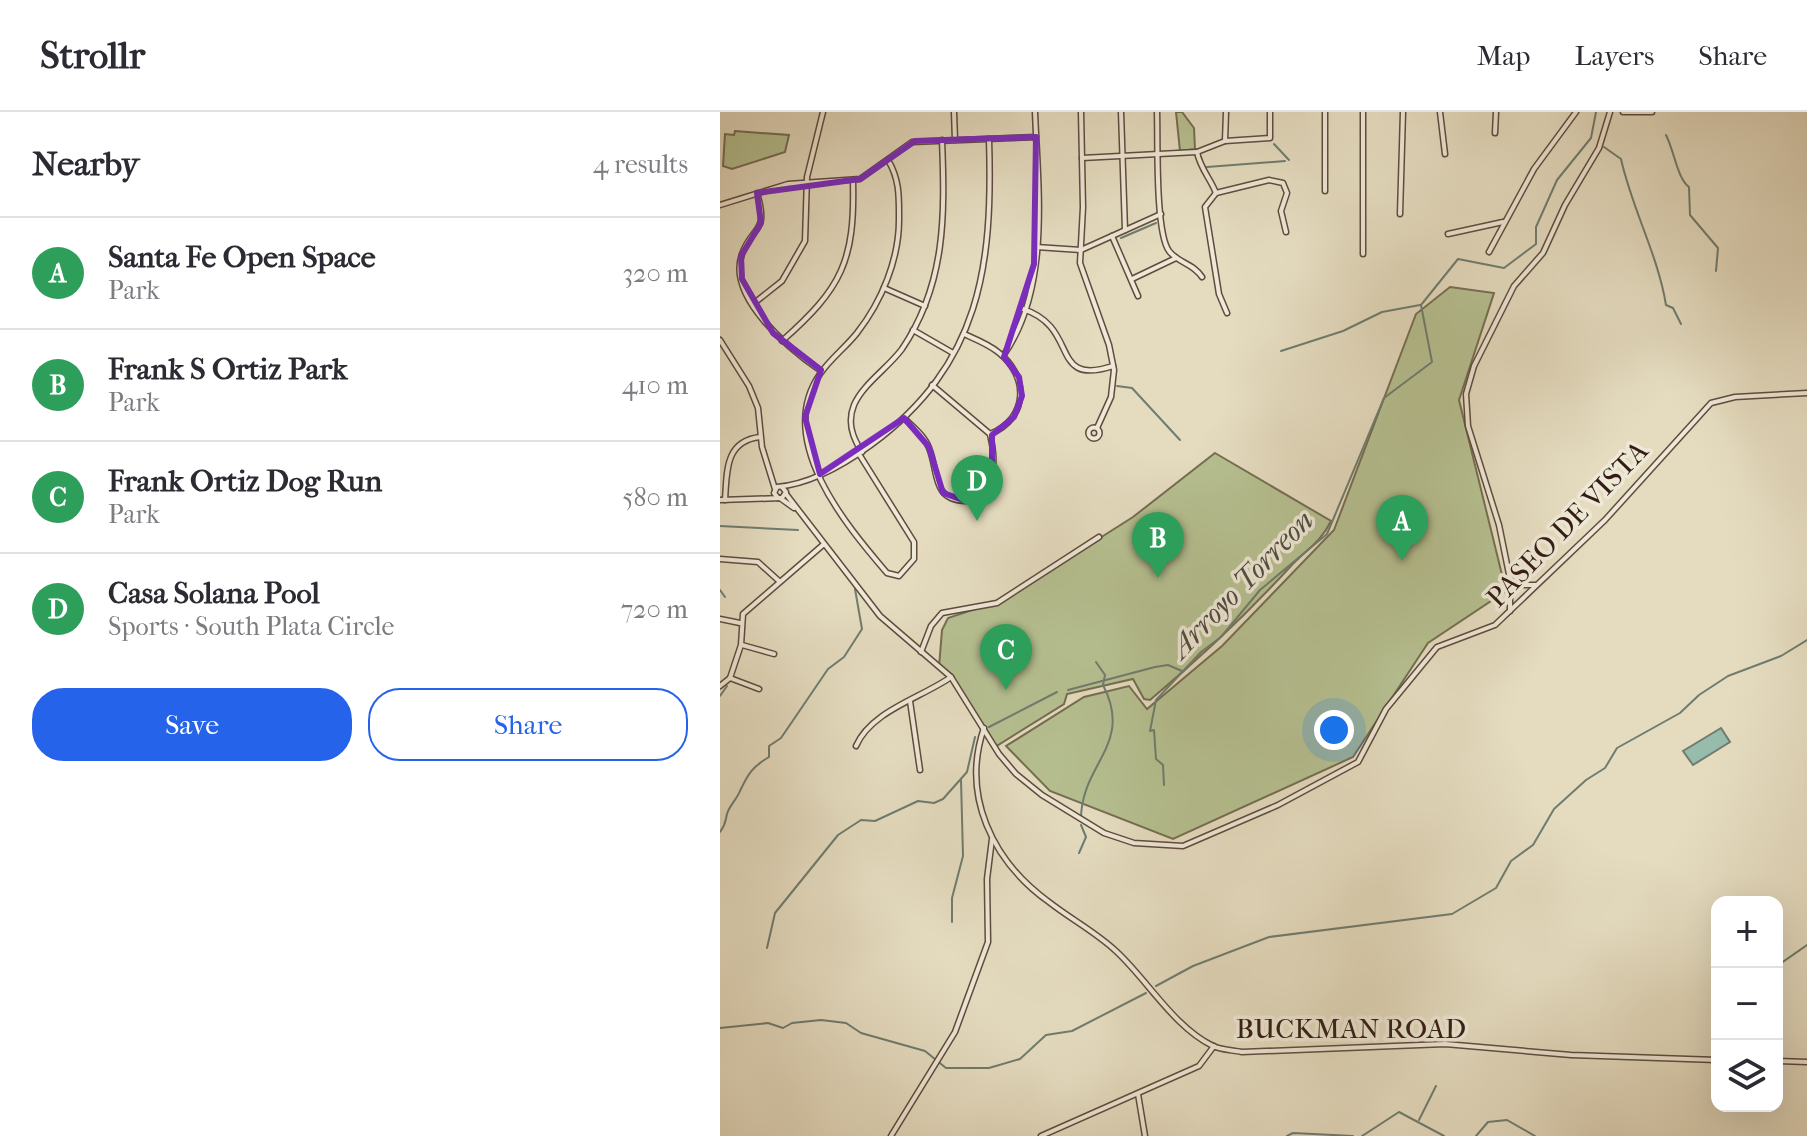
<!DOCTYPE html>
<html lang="en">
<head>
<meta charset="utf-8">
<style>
	:root { --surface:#fff; --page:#f7f7f7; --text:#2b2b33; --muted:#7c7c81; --line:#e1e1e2; --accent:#2563eb }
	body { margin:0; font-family:"IM FELL French Canon",serif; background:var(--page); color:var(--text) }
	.controls { position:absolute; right:24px; bottom:24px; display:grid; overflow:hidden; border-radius:16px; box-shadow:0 8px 32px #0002 }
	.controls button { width:72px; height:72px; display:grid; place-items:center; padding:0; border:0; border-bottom:2px solid var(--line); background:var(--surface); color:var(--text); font:40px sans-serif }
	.you { position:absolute; left:614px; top:618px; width:28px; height:28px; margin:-20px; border:6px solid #fff; border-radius:50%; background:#1a73e8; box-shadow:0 0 0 12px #1a73e833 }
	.badge { display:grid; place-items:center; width:52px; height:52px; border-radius:50%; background:var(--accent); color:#fff; font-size:26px; font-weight:700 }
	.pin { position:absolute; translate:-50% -66px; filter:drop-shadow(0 2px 4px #0008) }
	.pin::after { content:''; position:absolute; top:42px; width:28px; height:24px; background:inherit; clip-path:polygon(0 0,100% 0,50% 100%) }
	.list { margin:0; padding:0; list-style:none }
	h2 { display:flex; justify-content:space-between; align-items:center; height:104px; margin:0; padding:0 32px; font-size:34px }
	h2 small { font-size:26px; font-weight:400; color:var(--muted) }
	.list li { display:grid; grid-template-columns:52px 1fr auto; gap:24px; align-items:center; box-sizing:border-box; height:112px; padding:0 32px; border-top:2px solid var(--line) }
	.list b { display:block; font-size:30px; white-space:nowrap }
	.list p { margin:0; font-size:26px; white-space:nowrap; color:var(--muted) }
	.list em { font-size:26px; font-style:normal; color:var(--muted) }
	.actions { display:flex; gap:16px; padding:24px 32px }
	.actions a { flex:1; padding:18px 0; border:2px solid var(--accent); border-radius:32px; text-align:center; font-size:28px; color:var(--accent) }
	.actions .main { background:var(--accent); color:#fff }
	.icon { flex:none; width:44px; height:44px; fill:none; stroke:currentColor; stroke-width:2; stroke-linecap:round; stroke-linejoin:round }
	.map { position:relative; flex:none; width:1087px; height:1024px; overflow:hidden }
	header { display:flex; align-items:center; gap:48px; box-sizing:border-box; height:112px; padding:0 40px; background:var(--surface); border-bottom:2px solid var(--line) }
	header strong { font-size:38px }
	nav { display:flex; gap:44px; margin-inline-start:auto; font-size:28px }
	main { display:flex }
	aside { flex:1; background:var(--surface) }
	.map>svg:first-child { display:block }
	.green { fill:#b6c091; stroke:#746e52; stroke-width:2 }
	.water { fill:#97bcac; stroke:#6f7c6f; stroke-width:2 }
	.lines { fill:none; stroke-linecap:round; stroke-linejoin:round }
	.stream { stroke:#6f7c6f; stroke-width:2 }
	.minor-casing { stroke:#5f4c3f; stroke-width:7 }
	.minor { stroke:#eee8d6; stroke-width:4 }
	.marked { fill:none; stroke:#7b2cbf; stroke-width:6; stroke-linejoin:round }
	.labels { text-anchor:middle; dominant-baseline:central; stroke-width:7; stroke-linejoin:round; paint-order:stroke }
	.street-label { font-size:28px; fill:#321c14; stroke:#eee8d6 }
	.water-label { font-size:30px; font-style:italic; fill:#504c42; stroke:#eee8d6 }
</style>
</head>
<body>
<header>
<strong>Strollr</strong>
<nav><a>Map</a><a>Layers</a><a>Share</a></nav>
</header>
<main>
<aside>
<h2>Nearby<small>4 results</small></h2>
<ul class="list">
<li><span class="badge" style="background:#2e9e5b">A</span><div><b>Santa Fe Open Space</b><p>Park</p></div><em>320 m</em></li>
<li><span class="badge" style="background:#2e9e5b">B</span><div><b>Frank S Ortiz Park</b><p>Park</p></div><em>410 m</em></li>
<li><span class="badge" style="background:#2e9e5b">C</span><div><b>Frank Ortiz Dog Run</b><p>Park</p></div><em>580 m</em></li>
<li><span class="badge" style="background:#2e9e5b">D</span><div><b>Casa Solana Pool</b><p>Sports · South Plata Circle</p></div><em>720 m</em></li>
</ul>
<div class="actions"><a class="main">Save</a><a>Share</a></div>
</aside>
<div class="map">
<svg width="1087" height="1024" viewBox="0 0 1087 1024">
	<rect width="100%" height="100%" fill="#e5dcc0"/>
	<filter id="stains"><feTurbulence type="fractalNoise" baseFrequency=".0025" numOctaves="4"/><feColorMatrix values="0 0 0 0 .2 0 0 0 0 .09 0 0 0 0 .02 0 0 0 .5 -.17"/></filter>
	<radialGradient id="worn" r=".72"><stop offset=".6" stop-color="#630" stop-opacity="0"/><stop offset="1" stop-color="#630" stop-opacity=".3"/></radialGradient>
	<g class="green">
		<polygon points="456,0 462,0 474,16 475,37 460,39"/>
		<polygon points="15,19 69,23 65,40 12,57 3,54 5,22 14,23"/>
		<polygon points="730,175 774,181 739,288 786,479 708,531 633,645 453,727 330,679 286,634 364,585 409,574 427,597 502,534 614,418 696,202"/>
		<path d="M495 341 611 409C601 430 586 438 570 455 526 503 480 546 430 588L424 587 413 567 347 582 344 592 275 635 241 580 219 555 222 518 228 506 282 488 413 405Z"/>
	</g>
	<polygon class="water" points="1001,616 1010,630 973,653 963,639"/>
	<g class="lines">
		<g class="stream">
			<path d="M946 23C954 38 957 66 969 75L970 103 998 136 996 159"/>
			<polyline points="554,32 569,48"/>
			<path d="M884 35 901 47C912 97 938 143 946 193L953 196 961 212"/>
			<polyline points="487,55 565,49"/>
			<polyline points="401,126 436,111"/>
			<polyline points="561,239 623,219 662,200 700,193"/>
			<polyline points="397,274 412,276 460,328"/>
			<polyline points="0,414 78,418"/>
			<polyline points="0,478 5,485"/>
			<polyline points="348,578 435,555 448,553 462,559"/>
			<polyline points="0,584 7,574"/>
			<polyline points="269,615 337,580"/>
			<polyline points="444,673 443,653 436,647 434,618 430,619 436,588 481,540 501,525 540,478 607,422 664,286 712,250 701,193 738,147 784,156 816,132 816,115 837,68 871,26 876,0"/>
			<path d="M361 707C361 651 414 633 383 573L385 563 376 550"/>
			<path d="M0 720C6 712 5 710 7 702 9 694 17 687 20 679 28 662 32 655 49 645V634L61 626 108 557 124 545 142 517 135 477"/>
			<polyline points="359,741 366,725 361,713"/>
			<polyline points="232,810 232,786 243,744 241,668"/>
			<polyline points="47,836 55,801 118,723 141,708 155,709 198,689 214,691 223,687 247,660 255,625"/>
			<polyline points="1057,854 1087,833"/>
			<polyline points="436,874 473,854 549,825 732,802 776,776 791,749 813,733 834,697 866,668 885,656 897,636 960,601 979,583 1008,564 1061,544 1087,528"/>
			<polyline points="0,916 48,911 63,916 72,911 101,908 126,911 141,921 205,939 226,956 269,956 300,947 326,923 352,919 426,881"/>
			<polyline points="699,1008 716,974"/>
			<polyline points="567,1024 573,1021 633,1024"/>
			<polyline points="642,1024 679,1000 724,1024"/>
			<polyline points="756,1024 768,1010 787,1008 815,1024"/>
		</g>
		<defs>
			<g id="minor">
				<polyline points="234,0 235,28"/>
				<polyline points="361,0 363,95 360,151 389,233 394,258 391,285 377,316"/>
				<polyline points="401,0 405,118"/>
				<path d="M437 0C438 27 435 120 449 139 458 151 473 151 482 165"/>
				<polyline points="720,0 725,42"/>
				<polyline points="903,0 932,0"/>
				<polyline points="775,21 776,0"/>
				<polyline points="505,29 506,0"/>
				<path d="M477 40C480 56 490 66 496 81"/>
				<polyline points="362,46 477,40 505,29 550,26 550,0"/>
				<polyline points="605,79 605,0"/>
				<path d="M37 81C49 122 33 112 22 142 6 186 71 238 101 259"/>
				<polyline points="496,81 485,95 499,182 507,201"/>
				<polyline points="496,81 549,68 563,71 567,81 561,99 566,120"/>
				<polyline points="0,93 68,72 140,67 192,30 316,25"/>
				<polyline points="680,102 683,0"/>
				<polyline points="728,122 783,110"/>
				<polyline points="392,124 418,184"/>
				<polyline points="316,135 361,138 441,102"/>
				<polyline points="769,140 814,57 856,0"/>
				<polyline points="643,142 643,0"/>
				<polyline points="412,167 456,146"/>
				<polyline points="164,176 205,194"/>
				<polyline points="33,192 62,169 85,129 87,65 103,0"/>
				<path d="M303 197C361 216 328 275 393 254"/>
				<polyline points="193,218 233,241"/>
				<path d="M244 222C255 227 268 232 278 240 309 264 309 306 270 322"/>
				<polyline points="0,228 29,274 38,296 42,335 55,377"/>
				<path d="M62 229C122 176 135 149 133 69"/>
				<path d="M283 244C331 176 318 78 315 0"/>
				<path d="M184 306C193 315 205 324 209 336 219 360 211 388 246 389 277 384 276 347 270 322L212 273"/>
				<circle cx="374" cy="321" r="5.5"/>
				<path d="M142 340C132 325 127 310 134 293 143 272 168 256 182 237 226 172 225 103 222 28"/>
				<path d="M139 342 194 430V447L179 464 167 461C126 413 54 328 100 262 110 247 126 235 137 221 162 189 179 147 179 108 179 86 180 68 168 48"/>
				<polyline points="66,382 160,504 231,565 279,642 296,662 322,683 384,721 414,731 463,734 558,693 638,650 666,597 717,535 775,513 885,408 991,291 1015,285 1087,281"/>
				<path d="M58 386 54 381 57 375C90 372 125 352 151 333 261 252 273 154 269 27"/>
				<polyline points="60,386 74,396"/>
				<polyline points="0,388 62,386 66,380 62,375"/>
				<path d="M5 388C7 359 5 329 40 325"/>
				<polyline points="0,447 38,450 59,469"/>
				<polyline points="789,459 804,473 816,473"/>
				<polyline points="790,499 790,467 779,413 748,314 746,282 754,254 794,174 823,141 845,93 879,36 890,0"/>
				<polyline points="0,507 20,511"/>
				<polyline points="22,533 54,542"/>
				<polyline points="201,540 211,514 222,501 277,491 379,425"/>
				<polyline points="0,574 10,566"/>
				<polyline points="39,577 10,566 21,533 23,502 104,432"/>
				<polyline points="190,589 200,658"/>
				<path d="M264 616C241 683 272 749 329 790 352 808 376 820 397 840 428 869 454 915 493 934 501 938 513 938 522 940L725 932 851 943 997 948"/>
				<path d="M136 634C151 599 201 586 231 565"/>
				<polyline points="1057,949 1087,950"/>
				<polyline points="418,982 425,1024"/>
				<polyline points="171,1024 235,920 268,830 267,767 272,727"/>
				<polyline points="321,1024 479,954 494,934"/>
			</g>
		</defs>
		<use href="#minor" class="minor-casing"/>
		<use href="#minor" class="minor"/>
	</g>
	<path class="marked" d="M316 25 314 152 284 245 299 265 302 284 294 305 272 323V365L265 381 246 389 223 381 209 335 184 306 100 362 85 305 101 258 53 221 22 167 21 144 41 111 37 81 140 67 195 29Z"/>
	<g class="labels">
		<g class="street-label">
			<text transform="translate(847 412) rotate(-46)">PASEO DE VISTA</text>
			<text x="631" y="916">BUCKMAN ROAD</text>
		</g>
		<g class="water-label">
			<text transform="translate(522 472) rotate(-46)">Arroyo Torreon</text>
		</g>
	</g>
	<rect width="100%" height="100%" filter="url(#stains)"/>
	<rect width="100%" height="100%" fill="url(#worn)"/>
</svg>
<div class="controls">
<button>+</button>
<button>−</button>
<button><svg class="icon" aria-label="layers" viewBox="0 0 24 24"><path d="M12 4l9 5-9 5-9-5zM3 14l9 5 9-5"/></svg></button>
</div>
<div class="you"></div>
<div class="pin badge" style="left:682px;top:449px;background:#2e9e5b">A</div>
<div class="pin badge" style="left:438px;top:466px;background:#2e9e5b">B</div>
<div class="pin badge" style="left:286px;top:578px;background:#2e9e5b">C</div>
<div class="pin badge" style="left:257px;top:409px;background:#2e9e5b">D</div>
</div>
</main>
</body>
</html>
